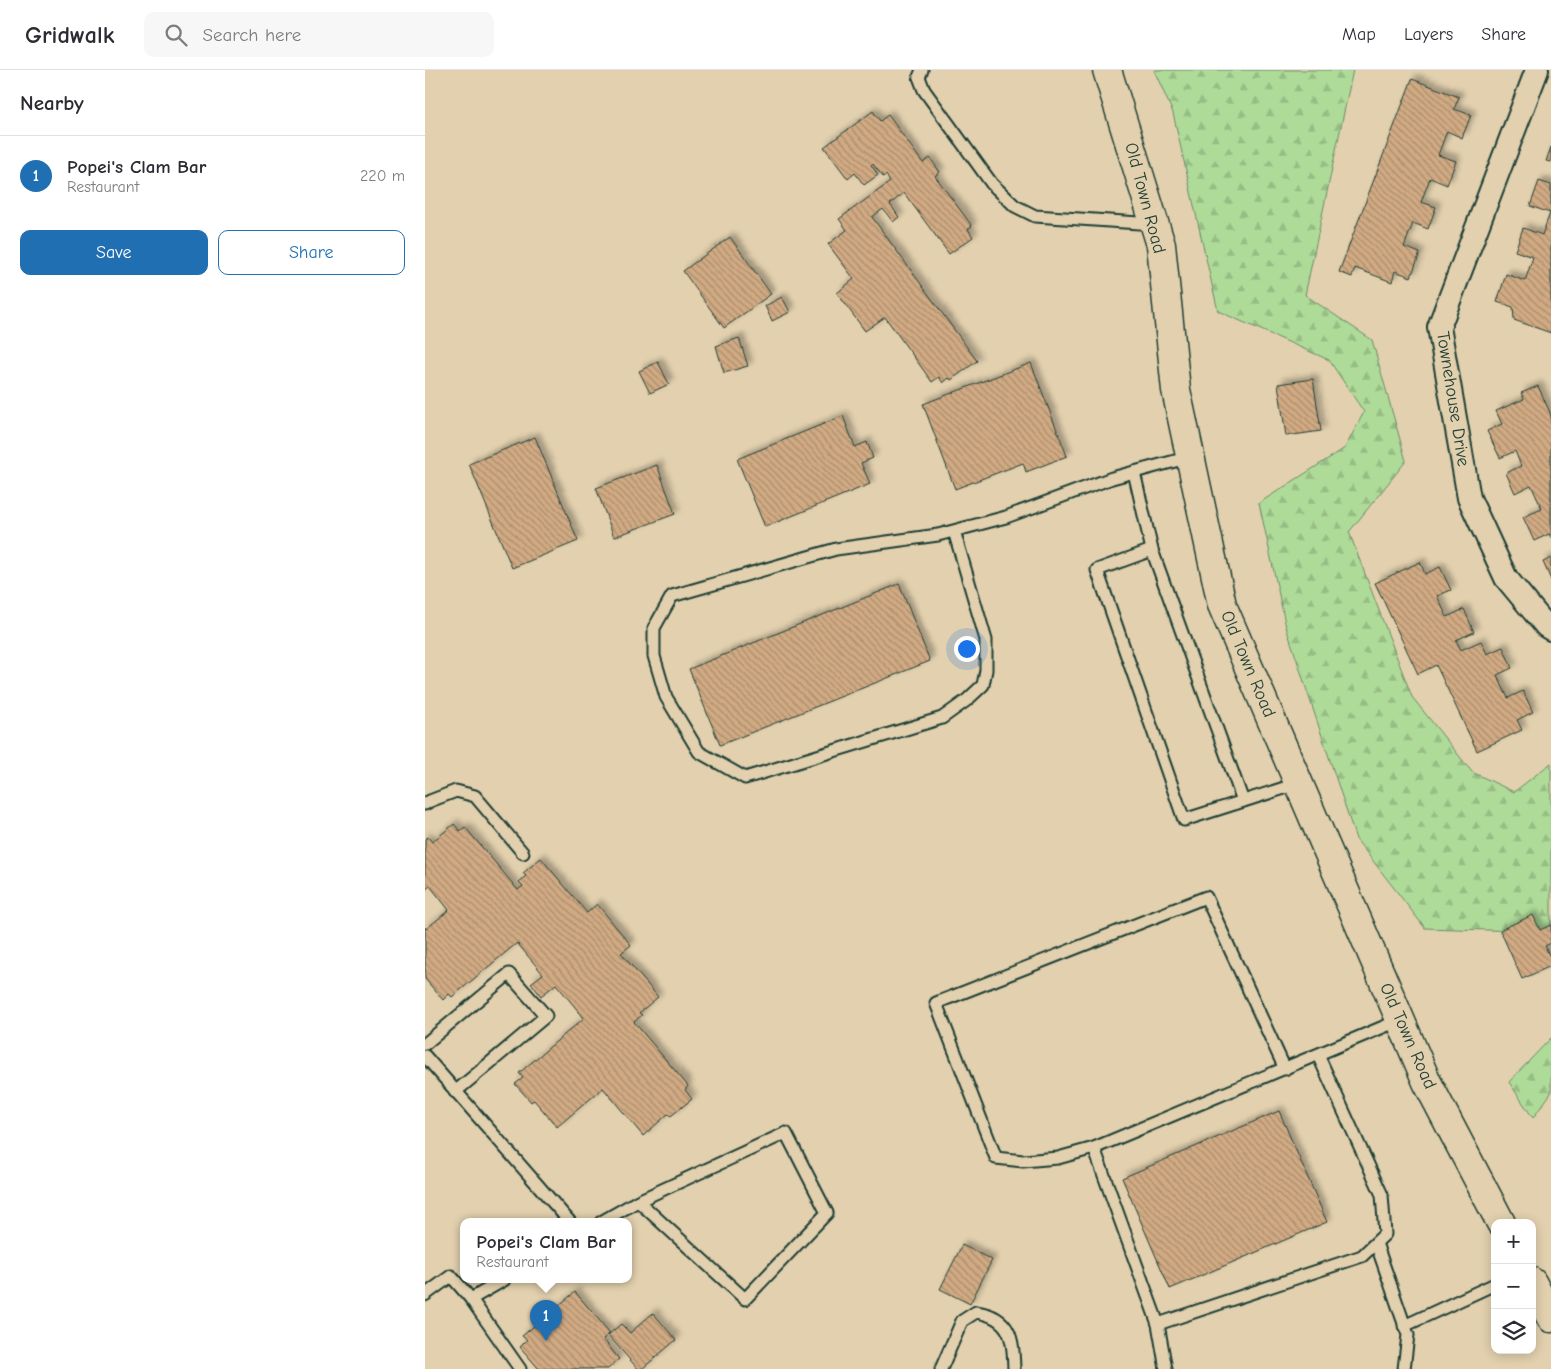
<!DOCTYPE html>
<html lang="en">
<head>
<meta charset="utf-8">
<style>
	:root { --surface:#fff; --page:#f7f7f7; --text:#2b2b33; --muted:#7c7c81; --line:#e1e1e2; --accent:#1f6fb2 }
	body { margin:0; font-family:"Comic Neue",sans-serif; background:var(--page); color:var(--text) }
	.controls { position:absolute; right:15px; bottom:15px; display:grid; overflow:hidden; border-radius:10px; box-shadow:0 2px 12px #0003 }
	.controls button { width:45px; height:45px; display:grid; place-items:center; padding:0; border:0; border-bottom:1px solid var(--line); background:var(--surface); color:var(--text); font:25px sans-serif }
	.you { position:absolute; left:541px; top:578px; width:18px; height:18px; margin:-12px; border:4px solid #fff; border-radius:50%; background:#1a73e8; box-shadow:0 0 0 8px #1a73e833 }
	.badge { display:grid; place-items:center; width:32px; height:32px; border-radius:50%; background:var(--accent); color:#fff; font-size:16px; font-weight:700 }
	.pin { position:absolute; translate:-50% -41px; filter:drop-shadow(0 1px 2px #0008) }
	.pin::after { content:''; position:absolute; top:26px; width:18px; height:15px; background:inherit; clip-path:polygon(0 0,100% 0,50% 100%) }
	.popup { position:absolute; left:35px; top:1148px; width:172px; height:65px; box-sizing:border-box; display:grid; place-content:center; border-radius:10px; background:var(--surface); filter:drop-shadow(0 1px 4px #0005); font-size:16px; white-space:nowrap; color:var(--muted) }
	.popup b { font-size:19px; color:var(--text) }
	.popup::after { content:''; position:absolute; left:50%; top:100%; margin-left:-10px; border:10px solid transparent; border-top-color:var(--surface) }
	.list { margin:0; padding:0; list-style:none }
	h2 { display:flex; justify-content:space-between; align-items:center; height:65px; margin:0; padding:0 20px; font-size:21px }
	h2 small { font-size:16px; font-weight:400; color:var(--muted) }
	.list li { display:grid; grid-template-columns:32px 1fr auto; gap:15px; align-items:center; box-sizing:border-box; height:80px; padding:0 20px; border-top:1px solid var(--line) }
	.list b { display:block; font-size:19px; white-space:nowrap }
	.list p { margin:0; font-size:16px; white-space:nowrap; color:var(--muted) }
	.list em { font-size:16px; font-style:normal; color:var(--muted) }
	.actions { display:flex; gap:10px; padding:15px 20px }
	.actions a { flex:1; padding:11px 0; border:1px solid var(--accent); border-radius:10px; text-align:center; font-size:18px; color:var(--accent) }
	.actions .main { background:var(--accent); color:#fff }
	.icon { flex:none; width:28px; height:28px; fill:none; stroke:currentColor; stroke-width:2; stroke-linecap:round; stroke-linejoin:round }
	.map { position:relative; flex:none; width:1126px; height:1299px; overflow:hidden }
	header { display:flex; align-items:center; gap:30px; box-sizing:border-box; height:70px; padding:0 25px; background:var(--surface); border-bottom:1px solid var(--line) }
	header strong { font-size:24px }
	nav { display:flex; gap:28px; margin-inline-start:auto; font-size:18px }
	.search { width:350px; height:45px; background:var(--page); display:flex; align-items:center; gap:12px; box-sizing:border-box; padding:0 18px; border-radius:10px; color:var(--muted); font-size:19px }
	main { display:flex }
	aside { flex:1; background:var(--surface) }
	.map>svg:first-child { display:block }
	.forest { fill:url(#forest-firs); stroke:#678c66 }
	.building { fill:url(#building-back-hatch); stroke:#1f3d34; filter:url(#shadow) }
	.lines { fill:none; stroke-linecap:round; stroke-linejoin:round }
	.lane-casing { stroke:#1f3d34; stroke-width:15 }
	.street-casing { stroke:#1f3d34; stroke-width:26 }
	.secondary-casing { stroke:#1f3d34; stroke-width:31 }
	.lane { stroke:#e2d0ae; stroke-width:11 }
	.street { stroke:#e2d0ae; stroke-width:22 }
	.secondary { stroke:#e2d0ae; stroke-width:28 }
	.labels { text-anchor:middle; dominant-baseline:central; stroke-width:4; stroke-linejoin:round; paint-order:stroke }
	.street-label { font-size:18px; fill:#1f3d34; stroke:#e2d0ae }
</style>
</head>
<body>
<header>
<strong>Gridwalk</strong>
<div class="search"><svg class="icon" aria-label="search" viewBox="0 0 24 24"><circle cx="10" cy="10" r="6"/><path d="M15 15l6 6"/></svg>Search here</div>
<nav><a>Map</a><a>Layers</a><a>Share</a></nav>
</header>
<main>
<aside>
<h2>Nearby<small></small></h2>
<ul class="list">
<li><span class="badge">1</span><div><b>Popei's Clam Bar</b><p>Restaurant</p></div><em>220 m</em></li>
</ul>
<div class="actions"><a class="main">Save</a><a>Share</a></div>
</aside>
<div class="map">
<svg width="1126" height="1299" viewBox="0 0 1126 1299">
	<defs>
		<pattern id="forest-firs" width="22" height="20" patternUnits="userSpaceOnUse" patternTransform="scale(1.25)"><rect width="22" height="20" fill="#afdb99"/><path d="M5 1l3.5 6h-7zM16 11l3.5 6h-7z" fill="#96bd84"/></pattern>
		<pattern id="building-back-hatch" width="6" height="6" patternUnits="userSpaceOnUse" patternTransform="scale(1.25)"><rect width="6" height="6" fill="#d1aa83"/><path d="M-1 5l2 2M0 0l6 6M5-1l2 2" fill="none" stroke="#a98c6c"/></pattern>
		<filter id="shadow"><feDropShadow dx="4.5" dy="-4.5" stdDeviation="2.5" flood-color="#0004"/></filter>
	</defs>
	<rect width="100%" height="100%" fill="#e2d0ae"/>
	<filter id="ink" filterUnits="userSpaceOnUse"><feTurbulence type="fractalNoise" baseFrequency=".02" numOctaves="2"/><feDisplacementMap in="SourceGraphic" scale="10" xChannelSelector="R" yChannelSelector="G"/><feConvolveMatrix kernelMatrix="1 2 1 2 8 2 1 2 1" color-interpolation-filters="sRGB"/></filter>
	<g filter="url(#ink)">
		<g class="forest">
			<polygon points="729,0 928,0 880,225 947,270 981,391 924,462 987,627 1047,702 1089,722 1126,693 1126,862 1000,858 931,769 861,557 834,433 920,378 939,342 904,290 793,241 748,43"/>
			<polygon points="1126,968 1126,1023 1108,1048 1084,1012"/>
		</g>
		<g class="building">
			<polygon points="987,9 1034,27 1029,39 1046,45 1037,68 1022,61 1013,85 1031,91 1022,115 1005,108 996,132 1011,137 1003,159 988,153 979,177 995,183 986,207 970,201 967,212 930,198 927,207 914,202"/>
			<polygon points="448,41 455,51 463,45 498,93 505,88 515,102 510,106 547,156 543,159 548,167 524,184 479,123 465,134 474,147 468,152 458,139 447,147 552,291 526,310 524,308 518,313 514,307 507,312 460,247 440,261 412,223 429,209 403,174 422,160 414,149 465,112 461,105 458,107 448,94 446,95 453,105 439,115 430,103 423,109 399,77"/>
			<polygon points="1126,77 1126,92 1121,91"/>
			<polygon points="1114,111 1126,115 1126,263 1089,250 1088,237 1072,232 1081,204 1100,211 1108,187 1090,181 1098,158 1117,165 1125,143 1105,136"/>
			<polygon points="305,167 346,224 299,258 258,201"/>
			<polygon points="357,227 365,242 347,251 340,236"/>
			<polygon points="314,268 323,296 299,303 291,276"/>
			<polygon points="233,292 244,314 225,323 214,301"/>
			<polygon points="606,293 642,386 601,402 598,393 530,419 498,334"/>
			<polygon points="888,309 896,361 861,366 853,314"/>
			<polygon points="1113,316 1126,345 1126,468 1124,464 1109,471 1098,447 1117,439 1106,415 1090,423 1081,403 1096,396 1090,381 1075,388 1062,361 1077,354 1071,341 1099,329 1096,323"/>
			<polygon points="418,346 430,377 442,372 448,388 436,393 445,414 340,457 312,389"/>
			<polygon points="110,367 153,471 87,498 44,394"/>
			<polygon points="232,395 250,444 189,467 171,418"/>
			<polygon points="1126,488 1126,510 1118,492"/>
			<polygon points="995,492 1000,504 1015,497 1026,520 1012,526 1022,547 1039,539 1049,562 1031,570 1036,580 1056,571 1062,584 1078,577 1087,598 1072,605 1083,628 1098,621 1108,642 1092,650 1097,660 1052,681 1011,595 993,604 950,513"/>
			<polygon points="474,514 505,591 295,675 264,599"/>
			<polygon points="29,754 35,761 40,757 93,820 98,816 94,812 101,806 98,803 116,788 162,843 172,834 206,875 196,883 233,927 214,943 217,945 209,952 263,1016 260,1020 267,1029 246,1046 243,1044 218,1066 178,1018 132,1057 109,1030 106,1032 90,1014 98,1008 94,1003 159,948 131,914 116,926 106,913 118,904 92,873 27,927 24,924 18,930 0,909 0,857 1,859 24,840 5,816 0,820 0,769 3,767 7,772"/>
			<polygon points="1108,845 1115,860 1126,855 1126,873 1120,876 1126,889 1126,896 1097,909 1075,860"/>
			<polygon points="854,1041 902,1152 745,1219 697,1108"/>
			<polygon points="537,1175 567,1190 545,1234 515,1219"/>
			<polygon points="150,1222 185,1263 178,1269 194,1289 183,1299 114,1299 95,1277 102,1270 97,1266"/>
			<polygon points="228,1243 251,1270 217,1299 213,1299 183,1265 196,1254 205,1263"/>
		</g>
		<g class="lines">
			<defs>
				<g id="lane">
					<polyline points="497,0 494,7 499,20 567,114 590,136 610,146 729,154"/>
					<polyline points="709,402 727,480 672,500 759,750 875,713"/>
					<polyline points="529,461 561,570 561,600 558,615 542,630 517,648 320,708 274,682 241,627 229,586 229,558 247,526 411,479 513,465 581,447 687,408 765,387"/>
					<polyline points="727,480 818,731"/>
					<polyline points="0,734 5,731 31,721 50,726 98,783"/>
					<polyline points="0,974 84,904 121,946 30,1022"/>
					<polyline points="0,986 145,1152"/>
					<polyline points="860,999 781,827 511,933 571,1088 598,1091 633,1088 669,1078 975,950"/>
					<polyline points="669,1078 733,1254 741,1299"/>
					<polyline points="176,1152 213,1131 361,1063 402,1143 320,1229 213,1131"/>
					<polyline points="951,1173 983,1265 979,1299"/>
					<polyline points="0,1225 26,1206 46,1229 79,1210"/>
					<polyline points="46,1229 95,1299"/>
					<polyline points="733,1254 937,1186 960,1164 957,1125 893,985"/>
					<polyline points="979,1256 1070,1214"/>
					<path d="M516 1299 537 1251 551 1242C587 1247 588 1270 589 1299"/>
				</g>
				<polyline id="street" points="1112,0 1014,257 1044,428 1081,508 1121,556 1126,559"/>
				<g id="secondary">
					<polyline points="682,0 736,175 751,320 797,535 1002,1012 1076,1153"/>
					<polyline points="1107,1212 1126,1248"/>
				</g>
			</defs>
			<use href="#lane" class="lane-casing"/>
			<use href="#street" class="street-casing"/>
			<use href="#secondary" class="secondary-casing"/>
			<use href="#lane" class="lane"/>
			<use href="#street" class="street"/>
			<use href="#secondary" class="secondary"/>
		</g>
	</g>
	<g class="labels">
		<g class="street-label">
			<text transform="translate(720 128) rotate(75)">Old Town Road</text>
			<text transform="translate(1028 329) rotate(81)">Townehouse Drive</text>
			<text transform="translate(823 594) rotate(67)">Old Town Road</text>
			<text transform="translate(983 966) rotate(66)">Old Town Road</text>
		</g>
	</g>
</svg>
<div class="controls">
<button>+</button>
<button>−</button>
<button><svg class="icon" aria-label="layers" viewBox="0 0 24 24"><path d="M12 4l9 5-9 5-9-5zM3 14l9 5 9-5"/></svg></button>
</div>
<div class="you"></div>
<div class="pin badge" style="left:121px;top:1271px">1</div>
<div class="popup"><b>Popei's Clam Bar</b>Restaurant</div>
</div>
</main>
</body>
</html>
